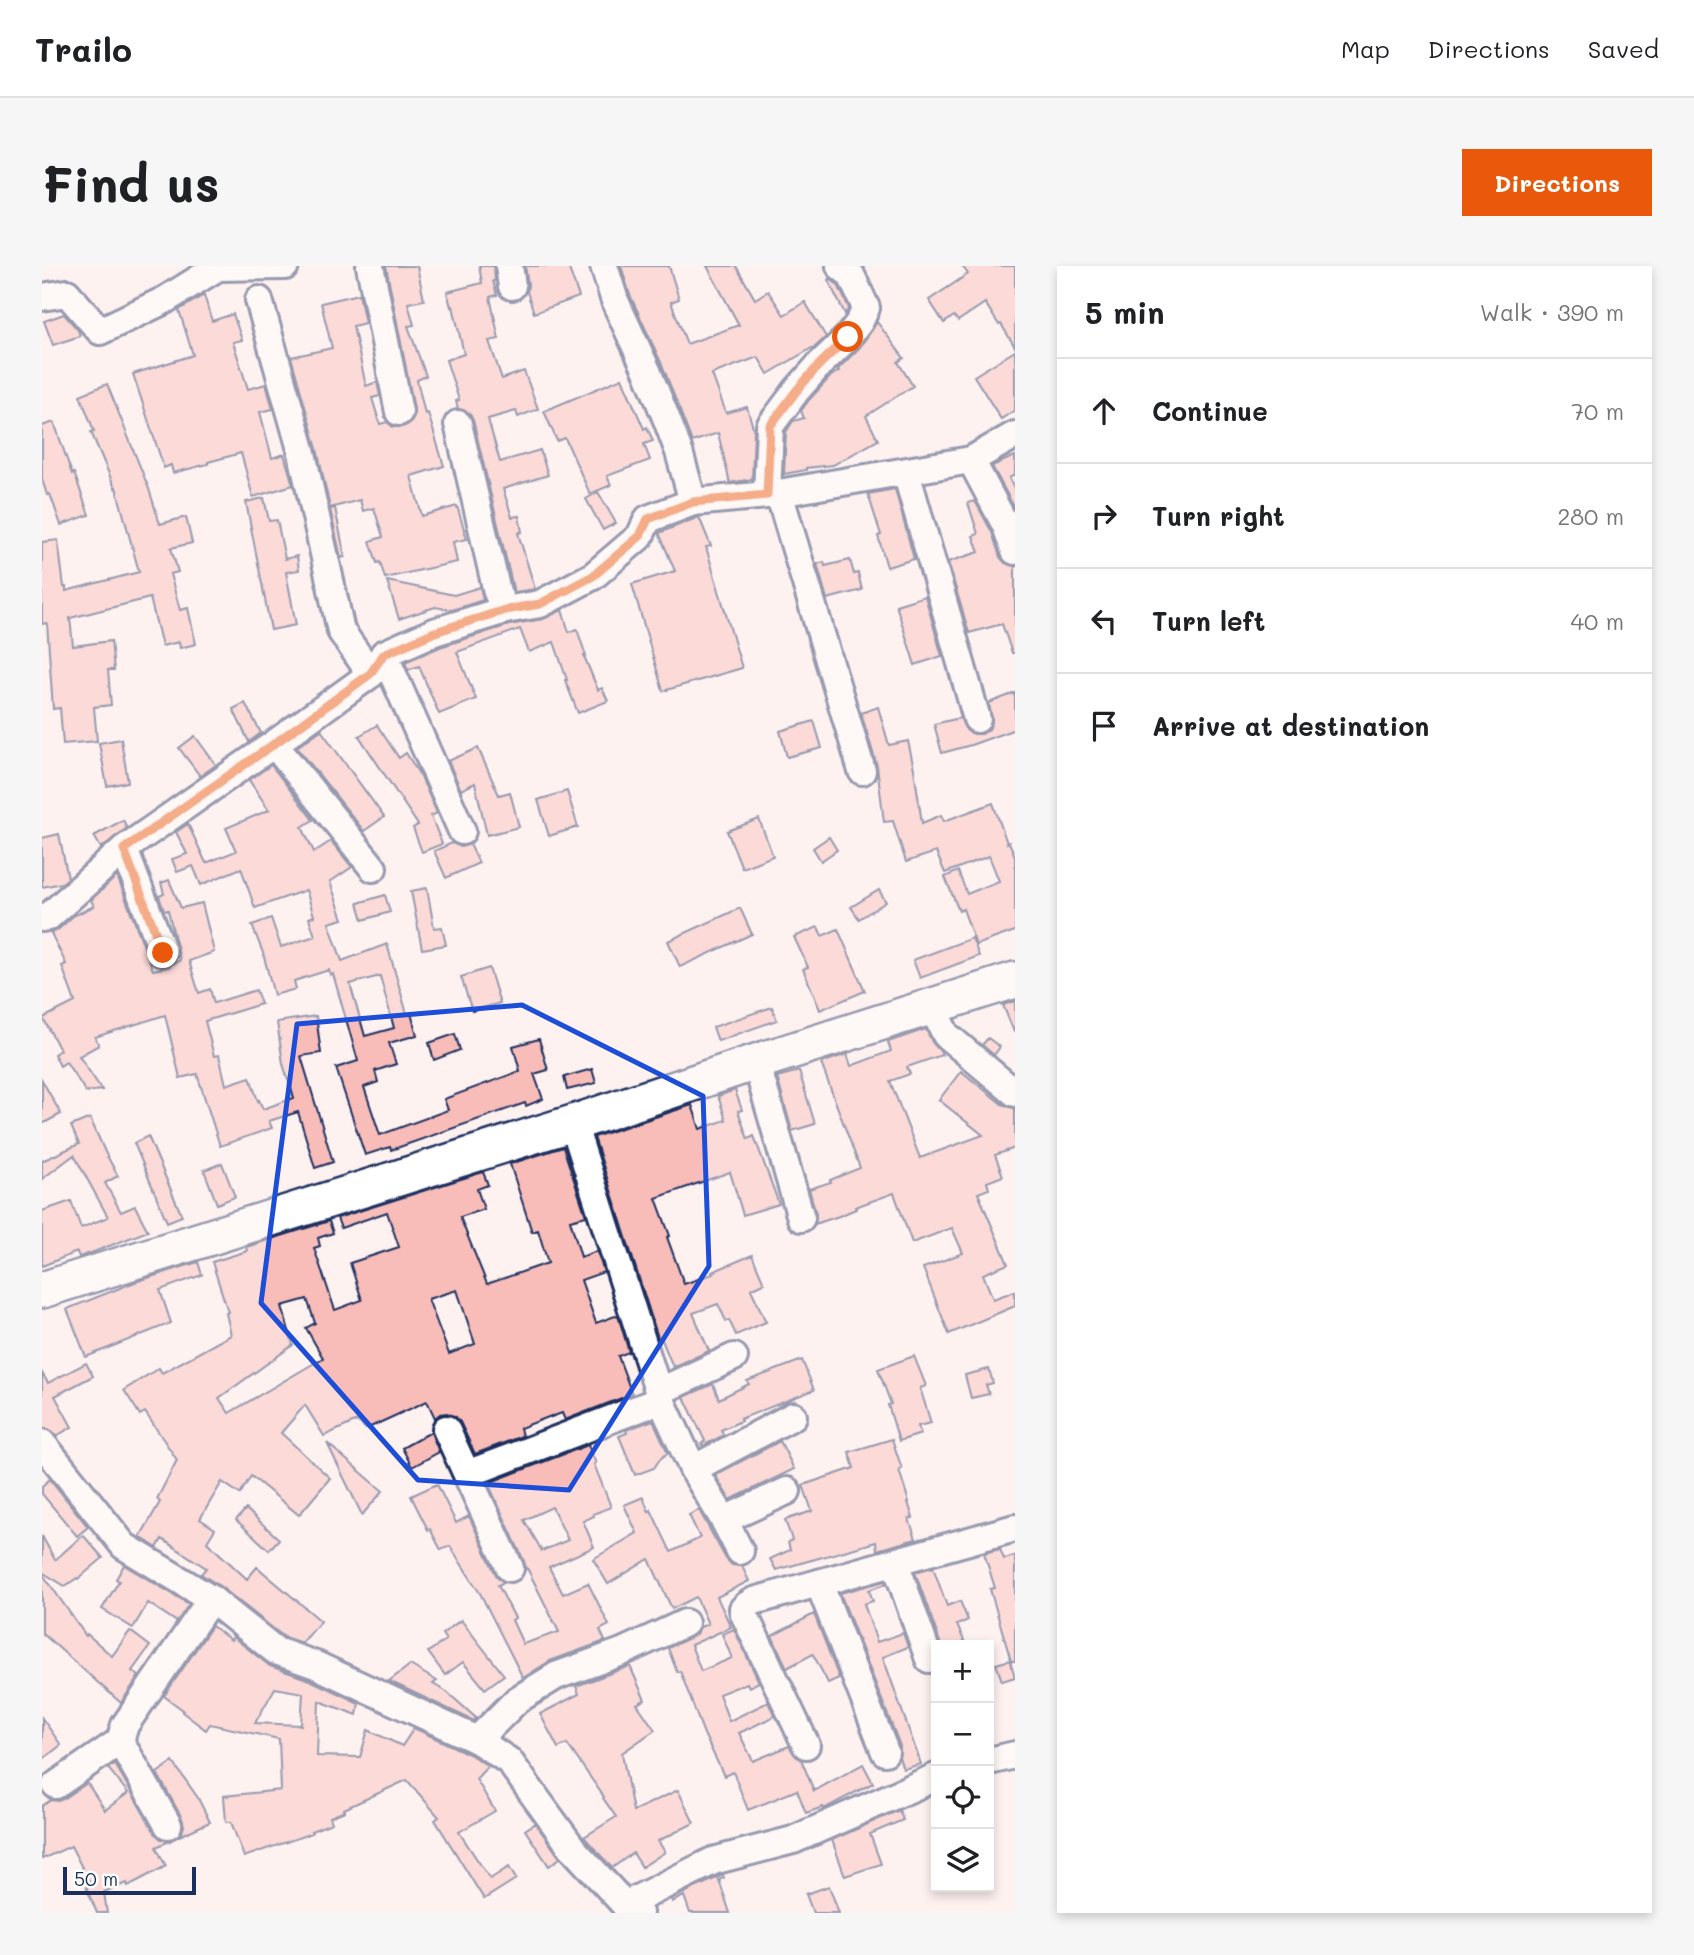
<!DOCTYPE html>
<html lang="en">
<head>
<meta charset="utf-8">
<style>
	:root { --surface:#fff; --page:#f6f6f6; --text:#202124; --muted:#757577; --line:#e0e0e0; --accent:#ea580c }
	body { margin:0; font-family:Mali,sans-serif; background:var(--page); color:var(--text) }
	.controls { position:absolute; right:21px; bottom:21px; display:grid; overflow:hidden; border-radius:0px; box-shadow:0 4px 10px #0003 }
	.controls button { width:63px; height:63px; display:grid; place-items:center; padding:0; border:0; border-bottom:2px solid var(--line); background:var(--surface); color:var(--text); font:35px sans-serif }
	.scale { position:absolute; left:21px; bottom:18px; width:133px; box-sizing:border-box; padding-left:7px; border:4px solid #1b2f5e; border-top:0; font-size:19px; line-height:24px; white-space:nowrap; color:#1b2f5e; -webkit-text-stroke:5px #fff; paint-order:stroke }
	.stop { position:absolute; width:21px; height:21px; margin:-16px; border:5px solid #ea580c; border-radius:50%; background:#fff }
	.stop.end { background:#ea580c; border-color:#fff; box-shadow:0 2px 7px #0008 }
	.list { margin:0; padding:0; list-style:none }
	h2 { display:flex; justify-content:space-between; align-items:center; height:91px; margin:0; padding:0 28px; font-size:30px }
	h2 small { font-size:23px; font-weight:400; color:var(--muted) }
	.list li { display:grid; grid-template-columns:46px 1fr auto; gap:21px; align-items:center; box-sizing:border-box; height:105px; padding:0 28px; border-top:2px solid var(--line) }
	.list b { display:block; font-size:26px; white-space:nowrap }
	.list em { font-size:23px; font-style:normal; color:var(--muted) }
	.icon { flex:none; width:38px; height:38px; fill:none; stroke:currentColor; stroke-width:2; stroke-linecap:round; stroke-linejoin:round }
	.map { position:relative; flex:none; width:973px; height:1647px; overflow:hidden; border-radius:0px }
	header { display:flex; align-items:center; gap:42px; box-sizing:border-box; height:98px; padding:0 35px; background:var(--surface); border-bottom:2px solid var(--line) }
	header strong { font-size:33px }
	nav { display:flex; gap:38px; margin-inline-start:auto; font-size:24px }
	.intro { display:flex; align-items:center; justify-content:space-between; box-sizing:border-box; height:168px; padding:0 42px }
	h1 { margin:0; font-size:49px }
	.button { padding:18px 32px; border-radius:0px; background:var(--accent); color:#fff; font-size:24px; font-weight:700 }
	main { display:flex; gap:42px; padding:0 42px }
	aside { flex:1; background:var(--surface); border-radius:0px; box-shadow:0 4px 10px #0003 }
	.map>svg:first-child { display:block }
	.building { fill:#f9bdb9; stroke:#1b2f5e; stroke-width:2; fill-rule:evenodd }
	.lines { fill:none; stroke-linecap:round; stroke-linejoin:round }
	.minor-casing { stroke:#1b2f5e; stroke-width:32 }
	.major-casing { stroke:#1b2f5e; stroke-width:40 }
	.minor { stroke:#fff; stroke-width:26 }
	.major { stroke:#fff; stroke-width:35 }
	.route { stroke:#ea580c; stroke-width:9 }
	.marked { fill:none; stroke:#1d4ed8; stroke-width:5; stroke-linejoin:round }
</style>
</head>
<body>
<header>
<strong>Trailo</strong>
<nav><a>Map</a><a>Directions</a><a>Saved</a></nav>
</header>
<div class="intro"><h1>Find us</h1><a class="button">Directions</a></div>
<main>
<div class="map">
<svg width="973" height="1647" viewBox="0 0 973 1647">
	<rect width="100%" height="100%" fill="#fef2f1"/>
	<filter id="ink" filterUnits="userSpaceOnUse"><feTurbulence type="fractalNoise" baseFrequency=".0143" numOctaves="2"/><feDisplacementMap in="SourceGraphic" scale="14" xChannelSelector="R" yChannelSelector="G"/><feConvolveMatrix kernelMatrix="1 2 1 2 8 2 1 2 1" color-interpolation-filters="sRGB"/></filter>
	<g filter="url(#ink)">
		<g class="building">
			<polygon points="344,0 375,0 382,34 366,37 372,59 366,60 384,110 375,114 383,148 386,147 402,200 369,210 380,250 415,240 425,273 411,276 415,296 343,312 338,296 335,297 328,275 341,271 332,242 321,245 318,234 288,242 275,183 249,91 290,82 279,37 317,28 323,57 311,60 324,120 335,116 338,130 330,132 338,158 345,156 351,161 359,161 368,157 372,150 372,143"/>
			<polygon points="437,0 452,0 453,15 451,15 455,29 448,31 457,73 447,75 460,113 482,105 496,143 476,151 474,145 446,153 458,196 498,184 506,209 461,223 470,251 477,250 480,266 476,267 493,323 472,326 431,154 427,147 416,143 414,135 417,134 404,94 422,88 411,40 409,41 405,26 440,17"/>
			<polygon points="483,0 526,0 537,31 492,47 485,26 486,18"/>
			<polygon points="579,0 627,0 637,33 629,36 645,78 697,59 665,0 694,0 713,33 726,25 742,49 763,36 784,71 771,83 770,82 726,108 716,91 670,108 684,147 705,141 712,165 710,213 688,217 676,167 650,176 621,101 588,29"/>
			<polygon points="920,0 973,0 973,81 959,58 957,59 943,37 916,55 912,50 902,57 887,34 926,8"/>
			<polygon points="788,13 796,19 807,42 803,48 786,14"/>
			<polygon points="162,29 170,55 191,48 200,74 191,76 206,123 224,118 231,143 218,146 230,192 242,188 251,219 211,231 199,187 166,196 166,198 131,207 129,199 122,202 91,108 151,89 137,44"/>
			<polygon points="22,48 36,64 38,70 11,79 2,55"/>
			<polygon points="835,56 862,92 856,96 871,120 824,150 836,174 791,199 764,202 764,204 742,208 744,166 751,155 762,152 759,145 767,134 789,110 797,105 796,103 818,81"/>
			<polygon points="973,85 973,144 959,153 932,110"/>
			<polygon points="580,112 602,163 605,161 611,175 602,178 608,194 565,210 569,219 548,228 523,172 515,175 502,145"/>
			<polygon points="65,118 107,223 118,258 144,251 150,277 129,282 136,306 128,308 138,344 146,342 154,378 138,382 137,376 120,380 108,332 28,352 31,380 69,375 72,404 66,404 69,439 52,441 55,475 21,478 18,442 11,443 5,357 0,358 0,276 16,274 22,321 24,321 24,325 97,306 74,221 73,222 49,166 52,165 38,129"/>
			<polygon points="12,156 30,208 32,207 47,249 19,259 8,228 5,229 0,213 0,160"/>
			<polygon points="973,190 973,209 967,212 972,223 973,222 973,243 950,200"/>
			<polygon points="853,223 872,293 845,301 836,270 839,269 826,228"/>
			<polygon points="556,226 574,257 561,264 544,233"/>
			<polygon points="222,232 227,255 235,254 243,293 255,290 257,304 244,306 254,359 229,364 204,236"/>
			<polygon points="933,235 950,266 958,291 963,297 973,300 973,387 970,387 960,358 927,367 906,296 937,286 931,270 936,268 926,237"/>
			<polygon points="293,242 303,291 299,292 288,243"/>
			<polygon points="657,251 669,280 664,281 700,402 621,425 590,318 633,305 617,267"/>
			<polygon points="808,294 812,308 816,307 820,324 785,333 775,298 782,296 783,300"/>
			<polygon points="345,315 412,329 438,321 441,334 410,344 393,341 357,353"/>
			<polygon points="883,330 900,390 873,399 854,339"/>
			<polygon points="520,344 527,366 535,363 544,390 542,390 556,424 560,422 566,435 536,447 523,414 525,414 512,376 487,386 478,363 415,386 434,433 397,448 377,400 366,404 363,396 398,381 467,359 501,353"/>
			<polygon points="973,427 973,463 929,479 900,487 892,458 918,452 925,465 932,468 940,468 947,463 950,456 947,437"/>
			<polygon points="203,437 219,467 207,476 191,443"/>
			<polygon points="836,441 847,479 866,475 872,503 880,557 899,549 902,555 951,537 965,577 967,576 973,590 973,665 934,679 921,643 917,645 903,611 916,605 925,628 957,615 947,590 903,607 894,586 864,596 851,555 842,556 835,500 819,447"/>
			<polygon points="772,455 780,482 745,491 738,465"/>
			<polygon points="335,459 357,492 364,487 379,511 395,547 389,550 400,578 380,586 371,562 376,559 317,470"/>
			<polygon points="279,464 342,551 322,565 255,481"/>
			<polygon points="153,470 174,499 158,510 137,482"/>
			<polygon points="79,473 86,516 65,520 57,477"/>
			<polygon points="436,482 457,529 468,526 477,561 445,569 433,517 419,524 406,495"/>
			<path d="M229 499 271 554 260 561 272 586 289 575 310 601 288 616 301 653 287 657 300 695 345 678 365 748 369 747 375 769 347 777 354 798 333 805 336 816 322 821 338 869 406 844 402 833 478 805 471 780 497 773 506 804 492 808 501 833 484 840 483 837 349 884 348 881 323 889 294 802 316 795 291 708 288 709 287 704 252 715 254 723 232 729 221 687 210 659 229 652 239 681 273 670 267 652 272 650 264 624 213 642 199 602 159 619 151 600 135 606 130 593 145 588 134 566 146 558 164 597 194 585 184 562 227 544 207 514ZM338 710 352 762 323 770 308 718Z"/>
			<polygon points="525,525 536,561 507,570 496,534"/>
			<polygon points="717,553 731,590 700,602 685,565"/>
			<polygon points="81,554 85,562 59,582 52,570"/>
			<polygon points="17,568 26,612 20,617 0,621 0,572"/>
			<polygon points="787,571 795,584 779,595 771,582"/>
			<polygon points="410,577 419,581 428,578 437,597 404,612 392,585"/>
			<polygon points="75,610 111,704 126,701 138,694 126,644 122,645 117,630 122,628 119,617 127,614 139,642 160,637 172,686 147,695 157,727 168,723 172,737 214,724 219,738 163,755 172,790 177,789 184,819 208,811 216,835 217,834 221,843 252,832 241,798 235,756 274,750 279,787 259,790 291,896 273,902 256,846 227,855 230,862 178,880 155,808 138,812 123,749 53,771 57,779 37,790 60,824 44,826 24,796 18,800 12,788 18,784 1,752 33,736 20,700 24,698 9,667 17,663 31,650 52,640 49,634"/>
			<polygon points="385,622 392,662 400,661 404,679 380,683 369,625"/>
			<polygon points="837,624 844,636 817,653 809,641"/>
			<polygon points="343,629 348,646 321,654 316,637"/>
			<polygon points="698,642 710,668 638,701 626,675"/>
			<polygon points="776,661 780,670 796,663 823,725 778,744 761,703 766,701 752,671"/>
			<polygon points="930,672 937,690 878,712 871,694"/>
			<polygon points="447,702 458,737 430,745 419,711"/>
			<polygon points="973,735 973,766 972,766 961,739"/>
			<polygon points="730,741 735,754 676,775 671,761"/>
			<polygon points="884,763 890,776 898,785 900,789 865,801 868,808 848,815 878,892 941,869 897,834 919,805 960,838 973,842 973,882 953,889 961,910 945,916 947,923 936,927 966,998 941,1008 951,1033 973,1025 973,1040 907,1068 881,1002 921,987 910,962 870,977 852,927 813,941 814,943 797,950 773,958 774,948 767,923 789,916 788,914 818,902 779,797 805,788 809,800 849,785 846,776"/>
			<polygon points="413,768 418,784 392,794 387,777"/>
			<polygon points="946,772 958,781 952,789 940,779"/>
			<polygon points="550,803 554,817 525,824 522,811"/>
			<polygon points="757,805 773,858 750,865 735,811"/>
			<polygon points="0,814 19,848 0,858"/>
			<polygon points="693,824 700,844 696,845 706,873 712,870 737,938 701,949 688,906 614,932 628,970 625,971 642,1018 671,1008 670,1006 710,989 722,1017 709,1023 724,1056 694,1069 687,1054 684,1055 676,1038 651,1047 667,1085 631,1101 620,1074 617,1075 552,871 650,839 658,863 684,854 676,830"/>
			<polygon points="48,852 63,886 76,910 63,917 79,946 93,940 106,965 49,987 37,991 35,986 0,1000 0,945 29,935 39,962 66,951 32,889 0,913 0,895 37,878 29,860"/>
			<polygon points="106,870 140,950 125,956 92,877"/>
			<path d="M521 881 544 950 528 954 539 991 555 985 562 1006 539 1014 554 1057 576 1049 587 1086 576 1090 590 1128 523 1154 520 1147 509 1151V1150L478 1162 480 1170 433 1188 418 1156 414 1151 405 1147 398 1148 393 1152 385 1135 324 1163 315 1155 282 1170 263 1139 239 1167 288 1212 257 1249 209 1210 198 1228 180 1216 158 1253 173 1263 165 1276 205 1313 215 1301 279 1355 260 1377 242 1371 179 1321 159 1308 164 1302 120 1273 115 1282 98 1271 118 1236 115 1233 135 1194 103 1146 98 1149 82 1124 117 1102 120 1107 189 1069 184 1047 186 1046 170 996 205 985 204 981 287 955 291 967 276 972 278 980 272 982 293 1044 320 1034 308 997 357 981 345 946 299 962 295 952 441 906 446 919 435 923 442 943 418 951 445 1018 506 997 496 964 490 966 468 898ZM415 1024 433 1078 407 1088 386 1033ZM265 1033 273 1057 264 1062 281 1092 187 1147 177 1132 251 1079 240 1040Z"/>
			<polygon points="180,897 193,931 175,938 162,904"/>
			<polygon points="156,996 160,1009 118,1024 129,1057 44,1091 25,1043 93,1016"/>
			<polygon points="872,1090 884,1120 878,1122 889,1157 876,1160 879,1168 857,1175 846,1139 849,1138 836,1103"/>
			<polygon points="760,1094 772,1124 698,1153 699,1155 679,1164 682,1169 661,1180 659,1178 663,1175 642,1131 671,1118 677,1133 707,1118 705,1115"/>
			<polygon points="44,1097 51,1110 13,1130 30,1161 14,1170 6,1163 0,1162 0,1107 6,1117"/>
			<polygon points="947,1103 951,1117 944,1119 947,1128 929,1132 923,1109"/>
			<polygon points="611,1154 626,1187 618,1193 612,1202 593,1209 577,1170 585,1167 584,1164"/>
			<polygon points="389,1166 397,1186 370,1201 360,1182"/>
			<polygon points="850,1173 860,1203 857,1204 867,1236 866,1236 871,1252 867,1253 874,1273 835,1284 834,1276 734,1304 728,1293 748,1284 746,1276 750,1274 743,1254 770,1245 761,1219 812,1202 807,1186"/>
			<polygon points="738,1175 752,1203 688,1234 673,1209"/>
			<polygon points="285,1177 341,1225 320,1249"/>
			<path d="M546 1179 554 1197 552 1198 569 1241 551 1248 552 1250 541 1255 552 1281 507 1301 521 1328 546 1317 567 1359 558 1364 563 1375 508 1395 481 1412 439 1329 408 1280 399 1284 388 1263 386 1264 369 1230 395 1218 414 1257 427 1250 454 1309 462 1316 456 1319 473 1352 470 1354 481 1378 517 1366 485 1302 484 1303 482 1295 446 1217ZM510 1241 526 1274 500 1285 482 1254Z"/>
			<polygon points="8,1213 46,1261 35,1270 0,1228 0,1220"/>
			<polygon points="601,1231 607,1246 609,1244 629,1286 658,1272 647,1249 657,1244 684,1293 690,1299 700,1300 707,1315 675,1331 689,1361 649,1379 659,1405 690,1392 680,1368 692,1363 717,1416 707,1421 705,1417 677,1428 687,1455 726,1436 733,1450 697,1467 711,1495 747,1480 755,1491 759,1493 772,1525 821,1498 831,1517 782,1543 781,1541 764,1547 755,1524 706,1544 691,1506 682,1510 662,1468 638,1405 635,1406 626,1382 650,1371 655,1367 658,1361 666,1358 654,1331 630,1343 607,1293 566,1318 551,1293 595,1267 582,1239"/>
			<polygon points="204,1243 237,1273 227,1284 194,1254"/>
			<polygon points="41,1269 61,1292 36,1313 35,1312 23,1320 0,1306 0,1270 13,1294"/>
			<polygon points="958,1283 962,1293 973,1290 973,1395 969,1395 948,1323 953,1322 942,1287"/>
			<polygon points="82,1299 147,1338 135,1356 106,1337 91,1362 60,1343 77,1315 74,1313"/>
			<polygon points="891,1301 905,1340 918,1335 926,1354 915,1359 924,1379 899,1379 873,1306"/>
			<polygon points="0,1307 44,1370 45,1368 53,1375 70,1390 88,1365 108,1380 90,1405 97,1410 79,1437 0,1367"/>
			<polygon points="843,1315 844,1318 827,1324 831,1335 822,1338 835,1376 861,1367 866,1381 841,1391 879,1498 861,1503 857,1491 858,1480 798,1327"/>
			<polygon points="772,1348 797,1412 786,1417 771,1388 745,1402 730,1370"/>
			<polygon points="419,1354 462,1409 443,1423 421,1396 403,1409 386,1386 404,1374 400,1368"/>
			<path d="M170 1360 189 1374 191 1371 228 1400 268 1414 317 1437 315 1449 277 1435 275 1490 318 1491 326 1464 360 1480 372 1462 427 1488 446 1500 434 1513 453 1545 417 1566 448 1613 467 1601 474 1613 442 1633 393 1554 397 1551 365 1514 302 1543 303 1545 288 1551 290 1557 269 1565 270 1567 202 1591 189 1556H184L182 1530 239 1524 237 1473 168 1458 164 1464 140 1446 141 1444 122 1430ZM233 1422 261 1427 259 1459 213 1457Z"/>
			<polygon points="968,1394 973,1411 960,1415 954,1398"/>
			<polygon points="368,1399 395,1415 391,1418 405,1426 434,1452 432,1455 347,1415"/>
			<polygon points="588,1400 603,1434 595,1438 613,1464 580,1487 591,1545 636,1524 652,1557 616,1575 623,1586 600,1601 591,1587 570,1602 542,1571 574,1551 561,1532 562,1531 525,1478 516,1482 498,1448 537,1428 534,1420"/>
			<polygon points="0,1452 19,1479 0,1494"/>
			<polygon points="131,1496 156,1532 168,1556 135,1571 140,1566 142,1560 140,1552 115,1507"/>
			<polygon points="73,1498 113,1567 119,1573 130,1574 114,1581 124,1600 86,1620 85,1617 62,1626 65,1647 55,1647 44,1621 49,1619 29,1580 0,1593 0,1540 9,1534 16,1535 23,1532 45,1517 63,1544 86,1527 66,1502"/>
			<polygon points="857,1544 861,1554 828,1568 839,1598 803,1610 790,1574"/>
			<polygon points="493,1557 518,1592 507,1600 483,1564"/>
			<polygon points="681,1609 682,1612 677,1614 688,1647 648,1647 642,1630 630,1636 629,1633"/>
			<polygon points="787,1620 797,1647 771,1647 764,1628"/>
		</g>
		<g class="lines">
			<defs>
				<g id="minor">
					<polyline points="328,0 357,146"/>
					<polyline points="467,0 470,20"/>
					<polyline points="562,0 573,35 606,107 625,154 637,186 651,236"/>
					<polyline points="0,31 25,27 58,65 123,34 176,1 243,0"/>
					<polyline points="217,34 260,187 299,365 329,408"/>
					<polyline points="416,158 455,326 463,344"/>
					<polyline points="929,194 964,260 973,285"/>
					<polyline points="864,206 935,453"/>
					<polyline points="737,227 820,505"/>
					<polyline points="725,229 728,160 755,124 778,98 806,71 818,55 824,42 809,9 798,0"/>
					<polyline points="342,388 420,565"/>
					<polyline points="232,478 331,602"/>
					<polyline points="82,583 121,686"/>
					<polyline points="0,652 6,651 82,583 232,478 329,408 342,388 392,366 463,344 498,338 551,310 598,270 606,253 651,236 725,229 929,194 973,169"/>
					<polyline points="889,739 904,769 973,827"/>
					<polyline points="714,796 759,952"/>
					<polyline points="531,857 619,1134 651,1203 682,1254 698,1285"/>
					<polyline points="616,1126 692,1091"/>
					<polyline points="404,1163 468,1302"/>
					<polyline points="0,1177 82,1280 169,1333 234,1385 274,1399 435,1474 467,1495 531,1583 583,1639 597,1647"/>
					<polyline points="651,1203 751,1150"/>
					<polyline points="425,1208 619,1134"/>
					<polyline points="682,1254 745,1225"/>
					<polyline points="853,1296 887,1393"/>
					<polyline points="777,1317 843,1486"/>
					<polyline points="435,1474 475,1434 514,1410 580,1386 643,1357"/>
					<polyline points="78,1475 126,1559"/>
					<polyline points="764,1479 702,1348 701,1343 705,1339 712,1335 973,1262"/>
					<polyline points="947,1495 973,1489"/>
					<polyline points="14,1519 78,1475 83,1459 169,1333"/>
					<polyline points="583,1639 671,1595 751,1574 894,1511"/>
				</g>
				<polyline id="major" points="0,1024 531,857 714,796 973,714"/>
			</defs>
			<use href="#minor" class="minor-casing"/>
			<use href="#major" class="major-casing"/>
			<use href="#minor" class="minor"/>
			<use href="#major" class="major"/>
		</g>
	</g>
	<g class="lines" filter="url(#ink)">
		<polyline class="route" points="121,687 82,583 232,478 328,408 342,388 393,366 463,344 498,338 551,310 598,270 606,253 651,236 725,229 728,160 755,124 778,98 806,71"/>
	</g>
	<path d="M0 0H973V1647H0ZM480 739 661 830 667 1000 527 1224 376 1214 219 1037 255 758Z" fill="#fef2f1" fill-opacity=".55" fill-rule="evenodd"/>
	<path class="marked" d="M480 739 661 830 667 1000 527 1224 376 1214 219 1037 255 758Z"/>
</svg>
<div class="controls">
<button>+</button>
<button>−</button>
<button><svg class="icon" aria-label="locate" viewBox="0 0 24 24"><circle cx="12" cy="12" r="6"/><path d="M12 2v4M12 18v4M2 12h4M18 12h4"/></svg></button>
<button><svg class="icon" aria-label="layers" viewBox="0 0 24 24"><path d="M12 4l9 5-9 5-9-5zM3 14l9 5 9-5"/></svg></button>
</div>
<div class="scale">50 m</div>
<div class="stop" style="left:806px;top:71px"></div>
<div class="stop end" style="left:121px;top:687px"></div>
</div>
<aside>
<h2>5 min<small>Walk · 390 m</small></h2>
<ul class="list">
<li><svg class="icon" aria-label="ahead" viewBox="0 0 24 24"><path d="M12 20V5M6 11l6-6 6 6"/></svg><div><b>Continue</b></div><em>70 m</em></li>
<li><svg class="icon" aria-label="right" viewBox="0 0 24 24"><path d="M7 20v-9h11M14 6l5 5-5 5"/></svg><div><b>Turn right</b></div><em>280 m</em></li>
<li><svg class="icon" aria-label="left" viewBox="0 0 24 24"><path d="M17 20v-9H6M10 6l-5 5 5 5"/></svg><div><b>Turn left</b></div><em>40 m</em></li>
<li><svg class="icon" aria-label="arrive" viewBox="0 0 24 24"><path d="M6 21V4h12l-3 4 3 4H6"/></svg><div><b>Arrive at destination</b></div></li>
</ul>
</aside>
</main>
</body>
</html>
